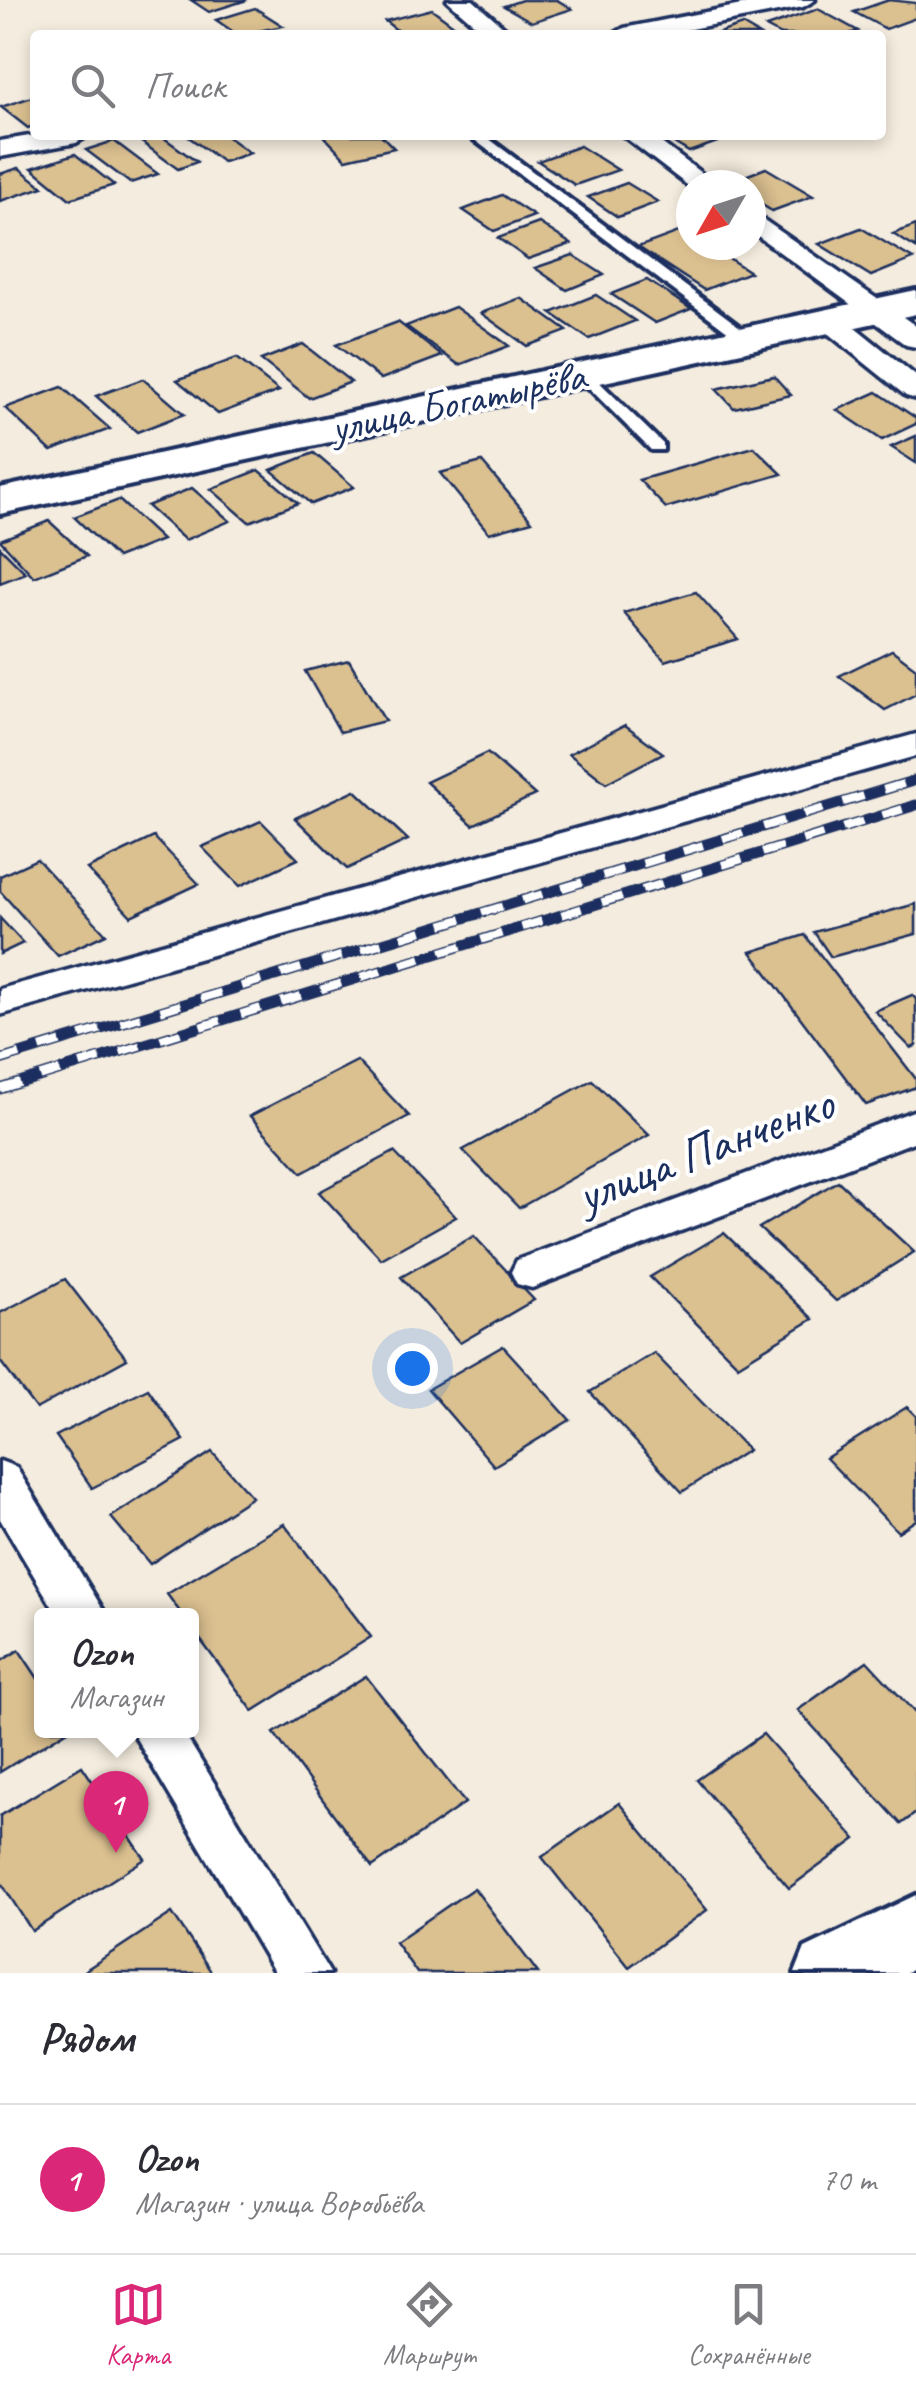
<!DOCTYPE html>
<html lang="ru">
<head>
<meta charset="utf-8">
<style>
	:root { --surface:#fff; --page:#f7f7f7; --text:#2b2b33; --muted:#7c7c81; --line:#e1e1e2; --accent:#db2777 }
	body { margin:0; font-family:Caveat,sans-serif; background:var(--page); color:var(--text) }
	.compass { position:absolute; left:676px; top:170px; width:90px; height:90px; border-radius:50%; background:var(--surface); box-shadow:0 5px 15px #0003; rotate:231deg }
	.you { position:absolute; left:412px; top:1368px; width:35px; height:35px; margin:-25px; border:8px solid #fff; border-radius:50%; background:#1a73e8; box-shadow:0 0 0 15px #1a73e833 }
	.badge { display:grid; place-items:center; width:65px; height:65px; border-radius:50%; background:var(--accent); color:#fff; font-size:32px; font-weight:700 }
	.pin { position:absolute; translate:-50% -82px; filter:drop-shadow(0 2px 5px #0008) }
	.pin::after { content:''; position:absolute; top:52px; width:35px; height:30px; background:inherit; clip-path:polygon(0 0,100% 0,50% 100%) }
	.popup { position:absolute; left:34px; top:1608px; width:165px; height:130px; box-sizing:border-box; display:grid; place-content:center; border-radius:10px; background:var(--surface); filter:drop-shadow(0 2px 8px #0005); font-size:32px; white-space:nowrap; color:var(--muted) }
	.popup b { font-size:38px; color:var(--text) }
	.popup::after { content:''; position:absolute; left:50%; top:100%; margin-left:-20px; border:20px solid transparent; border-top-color:var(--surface) }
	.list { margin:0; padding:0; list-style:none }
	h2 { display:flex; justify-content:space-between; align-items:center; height:130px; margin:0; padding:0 40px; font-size:42px }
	h2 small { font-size:32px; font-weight:400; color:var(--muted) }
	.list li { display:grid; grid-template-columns:65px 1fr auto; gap:30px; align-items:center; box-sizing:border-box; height:150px; padding:0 40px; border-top:2px solid var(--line) }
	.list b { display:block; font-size:38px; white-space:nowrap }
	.list p { margin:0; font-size:32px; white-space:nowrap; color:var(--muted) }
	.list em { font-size:32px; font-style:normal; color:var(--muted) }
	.icon { flex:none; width:55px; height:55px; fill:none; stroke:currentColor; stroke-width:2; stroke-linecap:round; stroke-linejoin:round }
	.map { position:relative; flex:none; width:916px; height:1973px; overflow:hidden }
	.search { position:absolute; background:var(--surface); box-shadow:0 5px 15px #0003; left:30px; right:30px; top:30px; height:110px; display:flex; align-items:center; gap:25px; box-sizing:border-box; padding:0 35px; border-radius:10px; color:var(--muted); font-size:38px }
	.sheet { height:280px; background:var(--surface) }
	nav { display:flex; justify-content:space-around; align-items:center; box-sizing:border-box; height:140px; border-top:2px solid var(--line); background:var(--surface); font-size:28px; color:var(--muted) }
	nav a { display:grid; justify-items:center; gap:5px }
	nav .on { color:var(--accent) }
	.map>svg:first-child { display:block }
	.building { fill:#dbc090; stroke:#1b2f5e; stroke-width:2.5 }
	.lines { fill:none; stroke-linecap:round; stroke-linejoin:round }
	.lane-casing { stroke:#1b2f5e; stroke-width:8 }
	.street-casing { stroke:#1b2f5e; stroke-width:7 }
	.secondary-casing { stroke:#1b2f5e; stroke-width:8 }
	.lane { fill:#fff; fill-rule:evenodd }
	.street { fill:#fff; fill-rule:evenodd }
	.secondary { fill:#fff; fill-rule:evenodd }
	.rail-casing { stroke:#1b2f5e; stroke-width:11 }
	.rail { stroke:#fff; stroke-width:8; stroke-dasharray:21; stroke-linecap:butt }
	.labels { text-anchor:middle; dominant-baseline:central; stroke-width:8; stroke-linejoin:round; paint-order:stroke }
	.far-street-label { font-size:42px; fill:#1b2f5e; stroke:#fff }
	.street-label { font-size:50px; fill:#1b2f5e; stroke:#fff }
</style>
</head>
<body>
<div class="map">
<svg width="916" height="1973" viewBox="0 0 916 1973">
	<rect width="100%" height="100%" fill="#f4ecde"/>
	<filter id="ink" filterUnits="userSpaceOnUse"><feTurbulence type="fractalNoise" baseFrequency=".01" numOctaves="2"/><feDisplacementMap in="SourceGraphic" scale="20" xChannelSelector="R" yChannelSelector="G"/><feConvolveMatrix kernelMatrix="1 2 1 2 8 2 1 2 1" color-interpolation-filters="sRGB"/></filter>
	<g filter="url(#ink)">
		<g class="building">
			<polygon points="191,0 247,0 209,12"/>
			<polygon points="522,0 557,0 572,9 532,22 504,6"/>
			<polygon points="889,0 916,3 916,18 886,29 854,12"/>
			<polygon points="255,8 283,26 238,35 216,20"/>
			<polygon points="432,9 467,35 403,35 385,21"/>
			<polygon points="818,9 858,31 846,35 781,35 766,27"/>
			<polygon points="742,25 759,35 713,35"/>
			<polygon points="35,96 35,125 28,128 1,107"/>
			<polygon points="132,135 160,135 197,162 178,169"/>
			<polygon points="186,135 225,135 250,153 223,162"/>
			<polygon points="323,135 381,135 394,148 346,159"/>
			<polygon points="661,135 737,135 689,152"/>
			<polygon points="114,141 158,174 130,183 86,150"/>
			<polygon points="580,146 618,170 575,185 538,161"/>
			<polygon points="75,154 114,185 70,199 32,168"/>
			<polygon points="19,168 43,187 0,201 0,174"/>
			<polygon points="766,168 813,196 772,211 751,198 751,185 727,183"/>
			<polygon points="627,183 658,202 618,217 588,197"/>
			<polygon points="502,195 534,216 494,231 463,210"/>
			<polygon points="539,223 571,244 528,259 498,238"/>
			<polygon points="916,225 916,248 893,234"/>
			<polygon points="861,228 913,259 871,276 819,244"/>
			<polygon points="684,230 691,234 691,245 708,245 750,272 704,290 638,247"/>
			<polygon points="573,255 604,275 567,290 535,268"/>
			<polygon points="647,280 691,309 655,323 611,294"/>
			<polygon points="596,295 635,321 589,339 551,313"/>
			<polygon points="521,298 567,331 527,346 481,313"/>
			<polygon points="455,307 509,346 459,365 406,326"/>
			<polygon points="398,322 442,356 381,379 336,345"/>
			<polygon points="303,344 351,382 309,398 261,360"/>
			<polygon points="237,358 279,391 218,414 177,380"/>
			<polygon points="774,376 791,395 734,408 716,389"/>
			<polygon points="143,379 184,414 137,432 96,396"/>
			<polygon points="62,387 110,429 51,451 5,408"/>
			<polygon points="877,392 916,418 916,424 882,440 837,410"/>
			<polygon points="916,436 916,463 891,447"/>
			<polygon points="754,447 782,474 666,508 639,480"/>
			<polygon points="314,453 354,487 311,504 271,470"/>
			<polygon points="482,462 532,521 489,533 440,473"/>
			<polygon points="259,470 298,503 249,522 211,489"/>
			<polygon points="192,488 230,521 185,540 147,506"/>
			<polygon points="119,500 162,540 117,558 74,517"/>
			<polygon points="49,521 87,556 34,577 0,540"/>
			<polygon points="0,547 26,573 0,583"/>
			<polygon points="696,592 738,639 665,661 624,613"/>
			<polygon points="892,650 916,668 916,694 885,710 839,676"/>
			<polygon points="349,660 385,721 340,732 305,671"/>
			<polygon points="625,725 663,753 606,783 569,754"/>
			<polygon points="487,753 535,795 473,825 426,782"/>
			<polygon points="355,790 408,840 347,869 295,818"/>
			<polygon points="261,821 298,859 240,886 202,847"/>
			<polygon points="154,837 199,884 131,916 87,869"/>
			<polygon points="37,859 106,934 58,956 0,891 0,876"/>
			<polygon points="916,904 916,934 831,957 814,932"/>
			<polygon points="0,918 23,943 0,954"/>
			<polygon points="805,935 916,1079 916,1087 866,1105 751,952"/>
			<polygon points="912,995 916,999 916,1046 911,1048 875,1011"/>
			<polygon points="357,1061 409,1116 302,1173 250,1116"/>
			<polygon points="592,1080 649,1135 519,1208 463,1150"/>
			<polygon points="394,1152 456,1217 381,1259 319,1192"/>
			<polygon points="838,1181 914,1252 836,1301 759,1228"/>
			<polygon points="724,1233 813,1319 738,1365 650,1277"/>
			<polygon points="474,1236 534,1300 460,1343 401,1277"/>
			<polygon points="65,1279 127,1359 36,1409 0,1361 0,1313"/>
			<polygon points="503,1346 570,1420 494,1466 428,1389"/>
			<polygon points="654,1353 748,1450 682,1492 590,1392"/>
			<polygon points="148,1389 184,1440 92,1488 56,1436"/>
			<polygon points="907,1407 916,1416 916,1520 898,1532 826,1458"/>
			<polygon points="212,1452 252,1497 150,1564 111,1517"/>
			<polygon points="284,1524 371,1637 253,1711 191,1627 191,1616 183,1616 167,1594"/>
			<polygon points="19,1650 41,1683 41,1730 68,1730 0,1772 0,1662"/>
			<polygon points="867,1661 916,1714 916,1813 901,1824 798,1710"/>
			<polygon points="366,1676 465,1803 372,1867 274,1733"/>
			<polygon points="763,1734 856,1839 789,1888 697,1780"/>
			<polygon points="82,1766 145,1859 32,1931 0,1881 0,1816"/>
			<polygon points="619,1803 707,1910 629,1967 542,1857"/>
			<polygon points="474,1888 538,1973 417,1973 395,1942"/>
			<polygon points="172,1913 212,1973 81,1973"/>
		</g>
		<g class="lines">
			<defs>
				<g id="lane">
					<polygon points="468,135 484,135 752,336 752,342 742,342"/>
					<polygon points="583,369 588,371 663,444 663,450 651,450 575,374"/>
				</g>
				<g id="street">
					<polygon points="447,0 473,0 513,35 487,35"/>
					<polygon points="767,0 815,0 803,7 660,35 612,35 624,28"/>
					<polygon points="35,135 89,135 76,143 0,157 0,141"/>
					<polygon points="622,135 651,135 717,185 691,188"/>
					<polygon points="751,211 916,326 916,347 906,345 751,231"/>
					<polygon points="830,313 840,315 916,376 916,399 906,396 820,327 816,321 820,315"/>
					<polygon points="916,734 916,756 0,1015 0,989"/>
					<polygon points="916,1110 916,1141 532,1288 517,1284 511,1272 517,1260"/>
					<polygon points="0,1461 16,1467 107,1616 58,1616 0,1519"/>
					<polygon points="131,1730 182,1730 330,1973 275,1973"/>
				</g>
				<g id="secondary">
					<polygon points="916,290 916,314 0,514 0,488"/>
					<polygon points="916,1895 916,1968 905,1973 795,1973 805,1948"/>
				</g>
			</defs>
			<use href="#lane" class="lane-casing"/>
			<use href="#street" class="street-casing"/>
			<use href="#secondary" class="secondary-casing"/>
			<use href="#lane" class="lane"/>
			<use href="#street" class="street"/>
			<use href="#secondary" class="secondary"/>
			<defs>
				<g id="rail">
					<polyline points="0,1060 916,780"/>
					<polyline points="0,1089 916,805"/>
				</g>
			</defs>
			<use href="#rail" class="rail-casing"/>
			<use href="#rail" class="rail"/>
		</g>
	</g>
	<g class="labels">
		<g class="far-street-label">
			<text transform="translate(458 402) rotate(-12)">улица Богатырёва</text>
		</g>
		<g class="street-label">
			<text transform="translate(705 1149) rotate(-21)">улица Панченко</text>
		</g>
	</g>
</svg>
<svg class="compass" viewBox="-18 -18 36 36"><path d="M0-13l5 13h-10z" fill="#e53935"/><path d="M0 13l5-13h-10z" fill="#7c7c81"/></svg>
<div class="you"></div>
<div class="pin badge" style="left:116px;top:1853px">1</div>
<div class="popup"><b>Ozon</b>Магазин</div>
<div class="search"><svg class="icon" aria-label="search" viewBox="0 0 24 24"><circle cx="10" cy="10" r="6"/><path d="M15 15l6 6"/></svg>Поиск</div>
</div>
<section class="sheet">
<h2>Рядом<small></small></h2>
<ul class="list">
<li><span class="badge">1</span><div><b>Ozon</b><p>Магазин · улица Воробьёва</p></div><em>70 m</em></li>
</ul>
</section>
<nav>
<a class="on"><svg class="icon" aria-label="map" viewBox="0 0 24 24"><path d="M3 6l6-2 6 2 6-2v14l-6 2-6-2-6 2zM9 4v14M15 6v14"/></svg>Карта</a>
<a><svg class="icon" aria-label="directions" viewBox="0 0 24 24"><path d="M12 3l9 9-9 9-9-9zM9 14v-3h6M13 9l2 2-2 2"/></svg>Маршрут</a>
<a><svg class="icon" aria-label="saved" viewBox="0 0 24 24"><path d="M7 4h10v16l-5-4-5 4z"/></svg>Сохранённые</a>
</nav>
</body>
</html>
